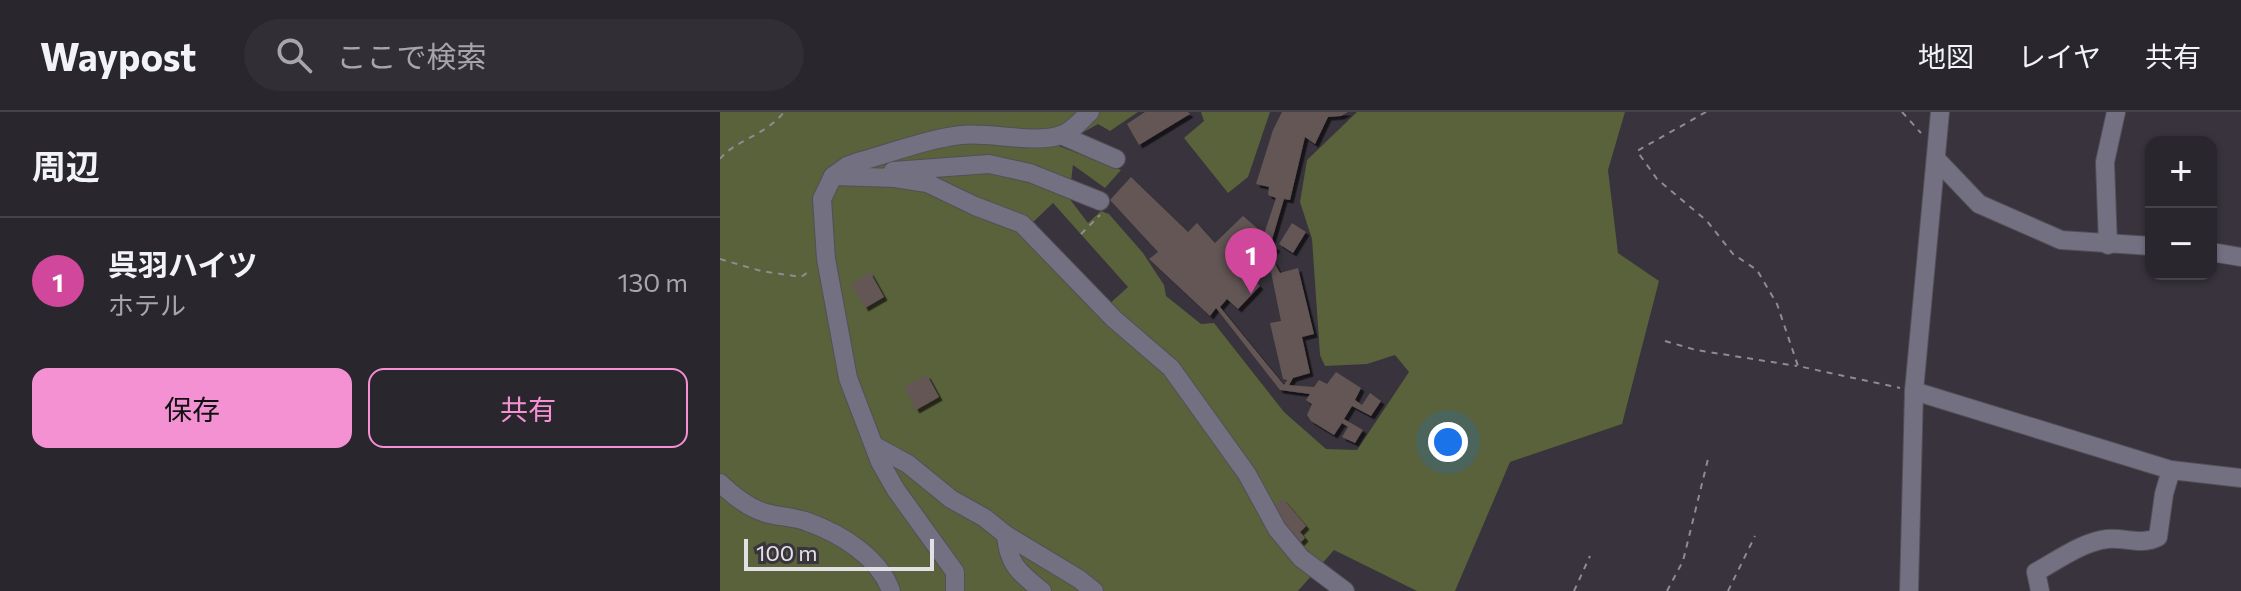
<!DOCTYPE html>
<html lang="ja">
<head>
<meta charset="utf-8">
<style>
	:root { --surface:#2a262d; --page:#322e35; --text:#f1f3f6; --muted:#a5a5aa; --line:#464349; --accent:#f491d3 }
	body { margin:0; font-family:Commissioner,"Noto Sans JP",sans-serif; background:var(--page); color:var(--text) }
	.controls { position:absolute; right:24px; top:24px; display:grid; overflow:hidden; border-radius:16px; box-shadow:0 2px 6px #0004 }
	.controls button { width:72px; height:72px; display:grid; place-items:center; padding:0; border:0; border-bottom:2px solid var(--line); background:var(--surface); color:var(--text); font:40px sans-serif }
	.scale { position:absolute; left:24px; bottom:20px; width:190px; box-sizing:border-box; padding-left:8px; border:4px solid #e3e0e5; border-top:0; font-size:22px; line-height:28px; white-space:nowrap; color:#e3e0e5; -webkit-text-stroke:6px #38333c; paint-order:stroke }
	.you { position:absolute; left:728px; top:330px; width:28px; height:28px; margin:-20px; border:6px solid #fff; border-radius:50%; background:#1a73e8; box-shadow:0 0 0 12px #1a73e833 }
	.badge { display:grid; place-items:center; width:52px; height:52px; border-radius:50%; background:var(--accent); color:#fff; font-size:26px; font-weight:700 }
	.pin { position:absolute; translate:-50% -66px; filter:drop-shadow(0 2px 4px #0008) }
	.pin::after { content:''; position:absolute; top:42px; width:28px; height:24px; background:inherit; clip-path:polygon(0 0,100% 0,50% 100%) }
	.list { margin:0; padding:0; list-style:none }
	h2 { display:flex; justify-content:space-between; align-items:center; height:104px; margin:0; padding:0 32px; font-size:34px }
	h2 small { font-size:26px; font-weight:400; color:var(--muted) }
	.list li { display:grid; grid-template-columns:52px 1fr auto; gap:24px; align-items:center; box-sizing:border-box; height:128px; padding:0 32px; border-top:2px solid var(--line) }
	.list b { display:block; font-size:30px; white-space:nowrap }
	.list p { margin:0; font-size:26px; white-space:nowrap; color:var(--muted) }
	.list em { font-size:26px; font-style:normal; color:var(--muted) }
	.actions { display:flex; gap:16px; padding:24px 32px }
	.actions a { flex:1; padding:18px 0; border:2px solid var(--accent); border-radius:16px; text-align:center; font-size:28px; color:var(--accent) }
	.actions .main { background:var(--accent); color:#111 }
	.icon { flex:none; width:44px; height:44px; fill:none; stroke:currentColor; stroke-width:2; stroke-linecap:round; stroke-linejoin:round }
	.map { position:relative; flex:none; width:1521px; height:479px; overflow:hidden }
	header { display:flex; align-items:center; gap:48px; box-sizing:border-box; height:112px; padding:0 40px; background:var(--surface); border-bottom:2px solid var(--line) }
	header strong { font-size:38px }
	nav { display:flex; gap:44px; margin-inline-start:auto; font-size:28px }
	.search { width:560px; height:72px; background:var(--page); display:flex; align-items:center; gap:20px; box-sizing:border-box; padding:0 28px; border-radius:44px; color:var(--muted); font-size:30px }
	main { display:flex }
	aside { flex:1; background:var(--surface) }
	.map>svg:first-child { display:block }
	.forest { fill:#59623a; fill-rule:evenodd }
	.building { fill:#635755; fill-rule:evenodd; filter:url(#shadow) }
	.lines { fill:none; stroke-linecap:round; stroke-linejoin:round }
	.minor-casing { stroke:#534f57; stroke-width:20 }
	.path { stroke:#8f8b92; stroke-width:2; stroke-dasharray:6 6; stroke-linecap:butt }
	.minor { stroke:#737082; stroke-width:18 }
</style>
</head>
<body>
<header>
<strong>Waypost</strong>
<div class="search"><svg class="icon" aria-label="search" viewBox="0 0 24 24"><circle cx="10" cy="10" r="6"/><path d="M15 15l6 6"/></svg>ここで検索</div>
<nav><a>地図</a><a>レイヤ</a><a>共有</a></nav>
</header>
<main>
<aside>
<h2>周辺<small></small></h2>
<ul class="list">
<li><span class="badge" style="background:#d1479c">1</span><div><b>呉羽ハイツ</b><p>ホテル</p></div><em>130 m</em></li>
</ul>
<div class="actions"><a class="main">保存</a><a>共有</a></div>
</aside>
<div class="map">
<svg width="1521" height="479" viewBox="0 0 1521 479">
	<defs>
		<filter id="shadow"><feDropShadow dx="3.5" dy="3.5" stdDeviation="0" flood-color="#0009"/></filter>
	</defs>
	<rect width="100%" height="100%" fill="#38333c"/>
	<g class="forest">
		<path d="M0 0H418L390 19 378 12 339 34 401 58 385 76 353 53 349 86 368 111 381 99 389 102 423 141 444 173 446 184 481 212 494 211 564 300 606 337 637 338 689 260 675 243 647 252 605 254 600 243 592 127 580 90 587 48 637 0H905L888 58 898 141 939 169 902 312 790 350 735 479H697L614 438 578 479H0ZM333 91 408 175 387 194 310 113Z"/>
		<polygon points="481,0 550,0 528,65 508,81 464,26 484,9"/>
	</g>
	<g class="building">
		<polygon points="425,0 468,0 470,2 419,33 407,12"/>
		<path d="M562 0H628L621 4 608 5 595 32 585 25 570 88 564 87 551 131 557 136 548 146 554 150 560 161 578 156 594 222 582 225 590 261 573 266 569 273 594 275 599 268 607 272 616 260 641 276 635 288 642 293 650 281 661 289 651 304 632 294 624 307 643 318 635 331 622 325 628 315 622 311 614 323 591 309 587 303 592 292 586 288 590 282 560 278 496 196 490 204 429 147 438 140 390 88 411 65 468 120 477 111 495 131 523 104 544 122 556 86 548 83 549 75 536 72 553 18ZM542 149 550 155 561 209 550 211 563 267 567 268 564 273 500 195 507 187 518 197 540 174 530 164Z"/>
		<polygon points="572,111 586,120 573,141 559,132"/>
		<polygon points="150,160 164,185 145,196 131,172"/>
		<polygon points="207,263 219,285 196,298 184,275"/>
		<polygon points="563,387 586,414 580,420 585,426 580,431 551,397"/>
	</g>
	<g class="lines">
		<defs>
			<g id="minor">
				<polyline points="341,23 396,47"/>
				<polyline points="1216,47 1259,92 1341,128 1431,134"/>
				<polyline points="173,59 269,52 310,61 380,89"/>
				<polyline points="113,64 175,66 207,71 255,94 302,112 394,207 451,256 527,362 557,417 581,446 625,479"/>
				<polyline points="1388,133 1385,50 1396,0"/>
				<polyline points="1491,140 1521,145"/>
				<polyline points="1194,279 1451,358 1521,366"/>
				<polyline points="155,334 188,352 231,387 265,406 286,423 359,467 374,479"/>
				<path d="M0 371C13 383 28 396 46 401 60 405 75 405 88 410 121 422 159 445 171 479"/>
				<path d="M286 423C288 453 300 461 322 479"/>
				<path d="M235 479V460L176 378 160 350 128 266 106 147 102 87 113 64 127 54 138 50C171 41 207 27 241 23 270 20 317 32 341 23 353 19 361 8 370 0"/>
				<polyline points="1189,479 1194,279 1220,0"/>
				<path d="M1320 479 1316 460C1338 448 1362 430 1387 427 1404 425 1422 434 1438 425L1444 382 1451 358"/>
			</g>
		</defs>
		<use href="#minor" class="minor-casing"/>
		<g class="path">
			<polyline points="986,0 917,39 937,67 987,109 1013,142 1037,158 1057,192 1078,254 1180,276"/>
			<polyline points="1182,0 1201,21"/>
			<path d="M0 47C15 28 45 24 64 0"/>
			<polyline points="361,122 380,103"/>
			<polyline points="0,147 41,159 81,165 91,158"/>
			<polyline points="945,229 976,238 1077,254"/>
			<polyline points="854,479 870,444"/>
			<polyline points="947,479 963,449 989,343"/>
			<polyline points="1008,479 1035,424"/>
		</g>
		<use href="#minor" class="minor"/>
	</g>
</svg>
<div class="controls">
<button>+</button>
<button>−</button>
</div>
<div class="scale">100 m</div>
<div class="you"></div>
<div class="pin badge" style="left:531px;top:182px;background:#d1479c">1</div>
</div>
</main>
</body>
</html>
